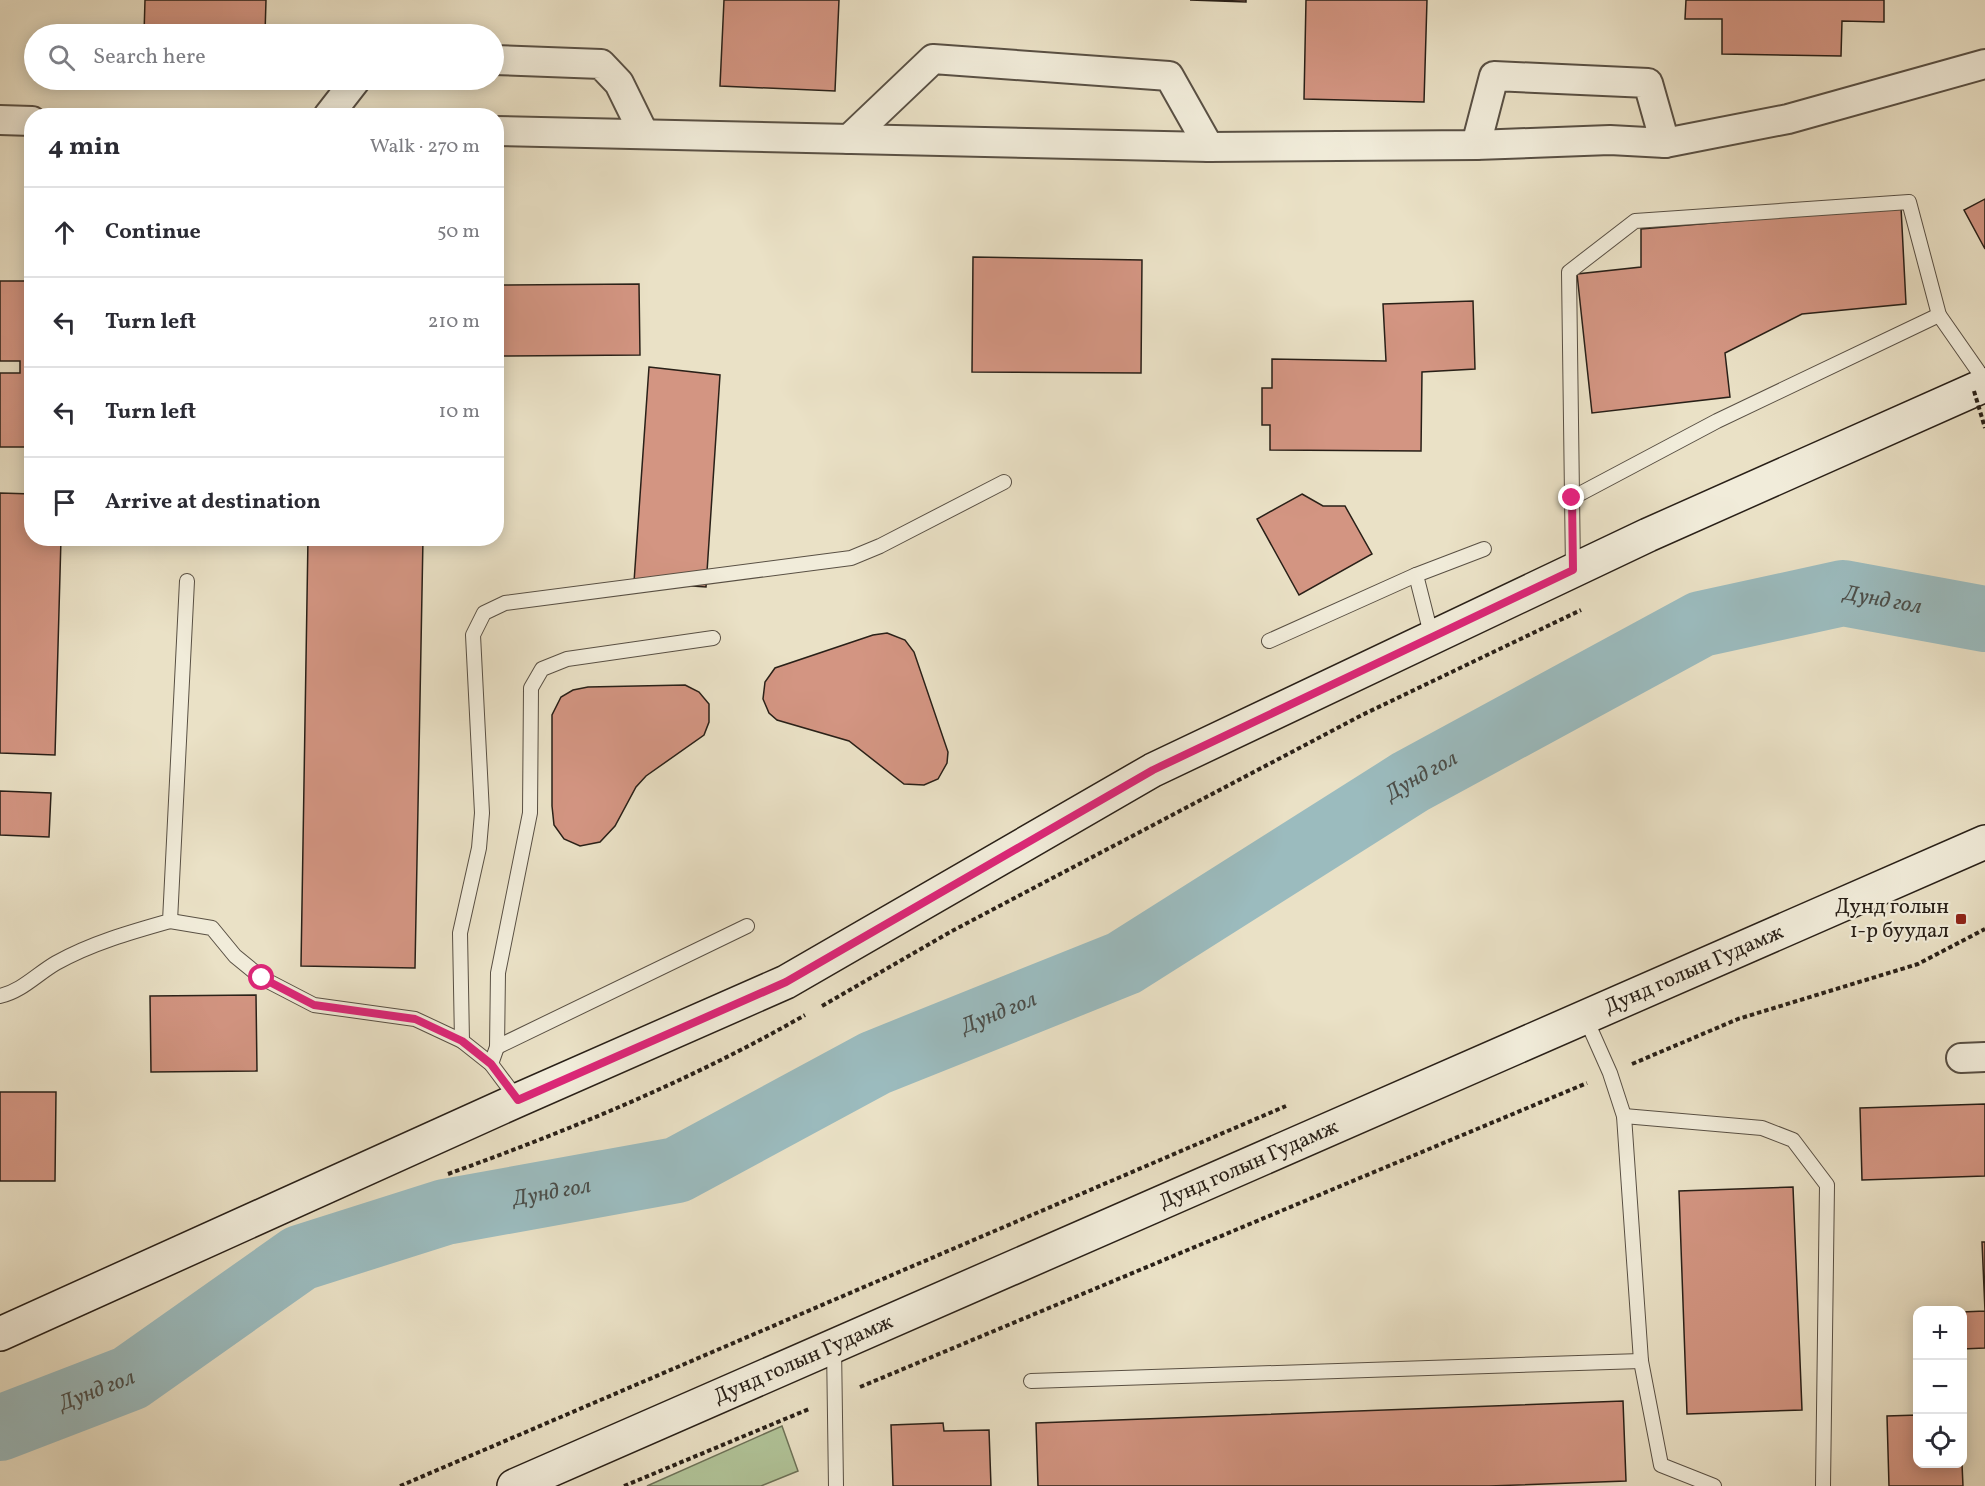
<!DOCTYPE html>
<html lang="en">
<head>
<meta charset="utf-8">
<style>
	:root { --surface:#fff; --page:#f7f7f7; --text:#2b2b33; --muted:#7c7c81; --line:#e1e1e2 }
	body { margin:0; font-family:Vollkorn,serif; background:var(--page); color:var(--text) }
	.controls { position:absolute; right:18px; bottom:18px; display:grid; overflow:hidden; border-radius:12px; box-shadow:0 3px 15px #0003 }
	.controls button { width:54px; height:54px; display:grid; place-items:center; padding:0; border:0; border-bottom:2px solid var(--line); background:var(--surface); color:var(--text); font:30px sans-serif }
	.stop { position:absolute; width:18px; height:18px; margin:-14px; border:4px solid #db2777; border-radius:50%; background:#fff }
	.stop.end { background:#db2777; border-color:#fff; box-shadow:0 2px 6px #0008 }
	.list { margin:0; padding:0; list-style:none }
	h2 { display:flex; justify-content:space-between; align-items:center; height:78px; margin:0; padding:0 24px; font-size:26px }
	h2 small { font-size:20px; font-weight:400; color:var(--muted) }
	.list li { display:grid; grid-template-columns:39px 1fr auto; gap:18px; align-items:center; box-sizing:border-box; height:90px; padding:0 24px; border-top:2px solid var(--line) }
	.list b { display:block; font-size:22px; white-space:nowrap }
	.list em { font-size:20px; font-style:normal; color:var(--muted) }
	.icon { flex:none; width:33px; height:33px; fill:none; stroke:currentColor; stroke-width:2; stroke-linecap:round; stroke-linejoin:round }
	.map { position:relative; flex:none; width:1985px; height:1486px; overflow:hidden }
	.search { position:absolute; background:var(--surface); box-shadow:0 3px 15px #0003; left:24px; top:24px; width:480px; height:66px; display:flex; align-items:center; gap:15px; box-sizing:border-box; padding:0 21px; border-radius:33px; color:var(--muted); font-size:22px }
	.panel { position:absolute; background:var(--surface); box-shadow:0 3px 15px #0003; left:24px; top:108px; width:480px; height:438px; border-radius:24px }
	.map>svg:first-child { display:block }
	.green { fill:#b1c499; stroke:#6d7258; stroke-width:1.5 }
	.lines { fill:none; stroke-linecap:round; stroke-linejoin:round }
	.river { stroke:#9bbbbe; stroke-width:66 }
	.building { fill:#d39582; stroke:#292018; stroke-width:1.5 }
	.lane-casing { stroke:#595044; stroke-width:16 }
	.street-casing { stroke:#595044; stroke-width:32 }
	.secondary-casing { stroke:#292018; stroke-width:36 }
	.path { stroke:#292018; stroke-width:4; stroke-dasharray:4.5 3; stroke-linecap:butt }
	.lane { stroke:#f1ecda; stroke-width:14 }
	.street { stroke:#f1ecda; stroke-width:28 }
	.secondary { stroke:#f1ecda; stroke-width:33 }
	.path-bridge { stroke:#292018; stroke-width:4; stroke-dasharray:4.5 3; stroke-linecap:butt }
	.route { stroke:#db2777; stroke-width:8 }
	.poi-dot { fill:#8f2418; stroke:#f1ecda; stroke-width:2 }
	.labels { text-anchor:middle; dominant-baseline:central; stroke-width:4.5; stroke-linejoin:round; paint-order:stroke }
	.poi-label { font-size:21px; fill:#292018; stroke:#f1ecda; text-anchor:end }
	.street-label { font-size:21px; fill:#292018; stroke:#f1ecda }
	.water-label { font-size:22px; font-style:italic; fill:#4b4e4a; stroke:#f1ecda }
</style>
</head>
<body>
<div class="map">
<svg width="1985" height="1486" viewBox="0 0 1985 1486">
	<rect width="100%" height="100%" fill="#eae1c6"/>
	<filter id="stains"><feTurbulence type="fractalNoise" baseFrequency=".00333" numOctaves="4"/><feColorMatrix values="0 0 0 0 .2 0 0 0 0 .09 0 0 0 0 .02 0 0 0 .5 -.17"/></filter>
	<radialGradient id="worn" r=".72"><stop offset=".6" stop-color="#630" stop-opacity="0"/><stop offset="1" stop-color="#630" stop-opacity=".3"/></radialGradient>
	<polygon class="green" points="782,1426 798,1471 761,1486 647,1486"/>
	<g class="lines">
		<path class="river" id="s1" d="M0 1428 130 1378 300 1258 445 1212 677 1170 875 1063 1124 963 1410 782 1701 624 1843 593 1985 619"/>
	</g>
	<g class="building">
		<polygon points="145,0 266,0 265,34 144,34"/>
		<polygon points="724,0 839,0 835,91 720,86"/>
		<polygon points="1190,0 1246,0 1246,2"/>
		<polygon points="1306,0 1427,0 1424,102 1304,99"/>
		<polygon points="1686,0 1884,0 1884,22 1842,21 1841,56 1722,54 1722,19 1685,19"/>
		<polygon points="213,80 263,80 263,82"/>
		<polygon points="1985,199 1985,249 1964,210"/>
		<polygon points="1901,207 1906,304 1802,314 1725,353 1730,397 1592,413 1577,274 1641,267 1641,229"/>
		<polygon points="973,257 1142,260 1141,373 972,372"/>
		<polygon points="0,281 32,281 32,447 0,447 0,373 20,373 20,361 0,361"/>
		<polygon points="639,284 640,355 496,356 496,285"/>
		<polygon points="1473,301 1475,369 1422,372 1421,451 1270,450 1270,425 1262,425 1262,388 1272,388 1272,359 1386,361 1383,304"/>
		<polygon points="649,367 720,375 706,587 634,582"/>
		<polygon points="0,493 32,494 32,538 61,538 55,755 0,753"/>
		<polygon points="1302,494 1323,506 1345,506 1372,554 1299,595 1257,519"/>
		<polygon points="308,538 423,538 415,968 301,966"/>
		<polygon points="887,633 905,640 914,652 948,752 947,763 938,779 924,785 904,784 849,741 777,720 769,713 763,699 765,682 775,668 873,635"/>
		<polygon points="685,685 699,692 709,704 709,722 704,735 646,776 636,787 615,826 600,842 580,846 564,839 554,825 552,806 552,715 561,697 573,690 588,687"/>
		<polygon points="0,791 51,793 49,837 0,835"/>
		<polygon points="256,995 257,1071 151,1072 150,996"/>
		<polygon points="0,1092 56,1092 55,1181 0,1181"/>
		<polygon points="1985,1104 1985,1176 1862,1180 1860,1108"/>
		<polygon points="1793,1187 1802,1410 1687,1414 1679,1191"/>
		<polygon points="1982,1242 1985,1242 1985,1348 1962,1349 1962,1312 1985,1311"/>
		<polygon points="1623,1401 1626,1481 1489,1486 1038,1486 1036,1423"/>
		<polygon points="1918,1415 1918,1464 1962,1464 1963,1486 1889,1486 1887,1416"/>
		<polygon points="943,1423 944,1431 989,1430 991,1486 893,1486 891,1425"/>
	</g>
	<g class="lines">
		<defs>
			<g id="lane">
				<polyline points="1572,498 1717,421 1939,315"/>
				<polyline points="1573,570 1569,272 1635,221 1909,202 1939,315 1985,381"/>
				<polyline points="1432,638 1416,575 1484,549"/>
				<polyline points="1269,641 1416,575"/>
				<polyline points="170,921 212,928 235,956 262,978 314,1005 415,1019 462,1041 491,1064 518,1100"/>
				<path d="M0 996C22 991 37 974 56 963 92 943 131 932 170 921L187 581"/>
				<polyline points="1586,1019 1610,1073 1624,1116 1641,1361 1661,1465 1714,1486"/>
				<polyline points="462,1041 460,933 479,848 482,813 473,635 484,613 505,603 851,558 880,546 1004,482"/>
				<polyline points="497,1047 747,926"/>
				<polyline points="491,1064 497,1047 498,973 530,813 531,688 542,669 567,659 713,638"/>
				<polyline points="1624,1116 1762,1128 1793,1140 1827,1185 1823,1486"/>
				<polyline points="834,1346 836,1486"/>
				<polyline points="1031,1381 1641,1361"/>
			</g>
			<g id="street">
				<polyline points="494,60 601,64 619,83 644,134"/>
				<polyline points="328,116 356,80"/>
				<polyline points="0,120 32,121"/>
				<polyline points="496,131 1209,147 1476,145 1610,140 1665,143 1788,119 1985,64"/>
				<polyline points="849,139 933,59 1169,76 1209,147"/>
				<polyline points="1476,145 1494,76 1648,83 1665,143"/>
				<polyline points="1961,1058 1985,1057"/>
			</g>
			<g id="secondary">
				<polyline points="0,1334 518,1100 786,982 1153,770 1648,535 1985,385"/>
				<path id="s2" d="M514 1486 1985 842"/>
			</g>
		</defs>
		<use href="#lane" class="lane-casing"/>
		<use href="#street" class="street-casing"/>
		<use href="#secondary" class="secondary-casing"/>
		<g class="path">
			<polyline points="822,1006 952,931 1362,715 1581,610"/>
			<polyline points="1632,1064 1738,1019 1918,964 1985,929"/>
			<path d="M448 1174C570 1130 692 1080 805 1015"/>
			<polyline points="860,1387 1587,1083"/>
			<polyline points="400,1486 1286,1106"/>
			<polyline points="624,1486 809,1409"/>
		</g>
		<use href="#lane" class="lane"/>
		<use href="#street" class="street"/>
		<use href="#secondary" class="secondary"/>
		<polyline class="path-bridge" points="1974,391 1985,428"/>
	</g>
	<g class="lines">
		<polyline class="route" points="262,978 314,1005 415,1019 462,1041 491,1064 518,1100 786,982 1153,770 1573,570 1572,498"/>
	</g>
	<rect class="poi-dot" x="1955" y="913" width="12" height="12" rx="3"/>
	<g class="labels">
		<g class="poi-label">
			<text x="1949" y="907">Дунд голын<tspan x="1949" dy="24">1-р буудал</tspan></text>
		</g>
		<g class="street-label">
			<text stroke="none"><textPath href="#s2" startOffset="1288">Дунд голын Гудамж</textPath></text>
			<text stroke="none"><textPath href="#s2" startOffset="802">Дунд голын Гудамж</textPath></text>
			<text stroke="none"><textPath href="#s2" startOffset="316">Дунд голын Гудамж</textPath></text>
		</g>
		<g class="water-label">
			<text stroke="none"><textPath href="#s1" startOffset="2084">Дунд гол</textPath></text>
			<text stroke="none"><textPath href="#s1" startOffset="1580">Дунд гол</textPath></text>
			<text stroke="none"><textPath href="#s1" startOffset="1094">Дунд гол</textPath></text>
			<text stroke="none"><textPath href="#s1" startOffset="608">Дунд гол</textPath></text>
			<text stroke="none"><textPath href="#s1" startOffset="104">Дунд гол</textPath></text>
		</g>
	</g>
	<rect width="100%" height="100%" filter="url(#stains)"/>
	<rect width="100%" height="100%" fill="url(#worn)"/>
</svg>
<div class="controls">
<button>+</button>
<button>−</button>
<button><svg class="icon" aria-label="locate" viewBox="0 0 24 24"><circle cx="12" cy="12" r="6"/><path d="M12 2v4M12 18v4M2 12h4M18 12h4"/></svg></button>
</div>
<div class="stop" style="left:262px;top:978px"></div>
<div class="stop end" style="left:1572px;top:498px"></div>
<div class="search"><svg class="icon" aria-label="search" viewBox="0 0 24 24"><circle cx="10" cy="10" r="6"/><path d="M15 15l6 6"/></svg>Search here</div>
<section class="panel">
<h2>4 min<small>Walk · 270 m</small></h2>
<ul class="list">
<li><svg class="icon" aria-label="ahead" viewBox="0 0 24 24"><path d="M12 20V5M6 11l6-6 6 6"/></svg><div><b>Continue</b></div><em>50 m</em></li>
<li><svg class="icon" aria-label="left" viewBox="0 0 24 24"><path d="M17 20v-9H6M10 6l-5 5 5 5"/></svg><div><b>Turn left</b></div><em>210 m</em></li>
<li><svg class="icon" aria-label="left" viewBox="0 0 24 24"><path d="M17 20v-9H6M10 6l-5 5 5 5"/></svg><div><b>Turn left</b></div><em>10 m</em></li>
<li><svg class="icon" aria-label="arrive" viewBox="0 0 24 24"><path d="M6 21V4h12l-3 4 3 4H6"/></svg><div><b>Arrive at destination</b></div></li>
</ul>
</section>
</div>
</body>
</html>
